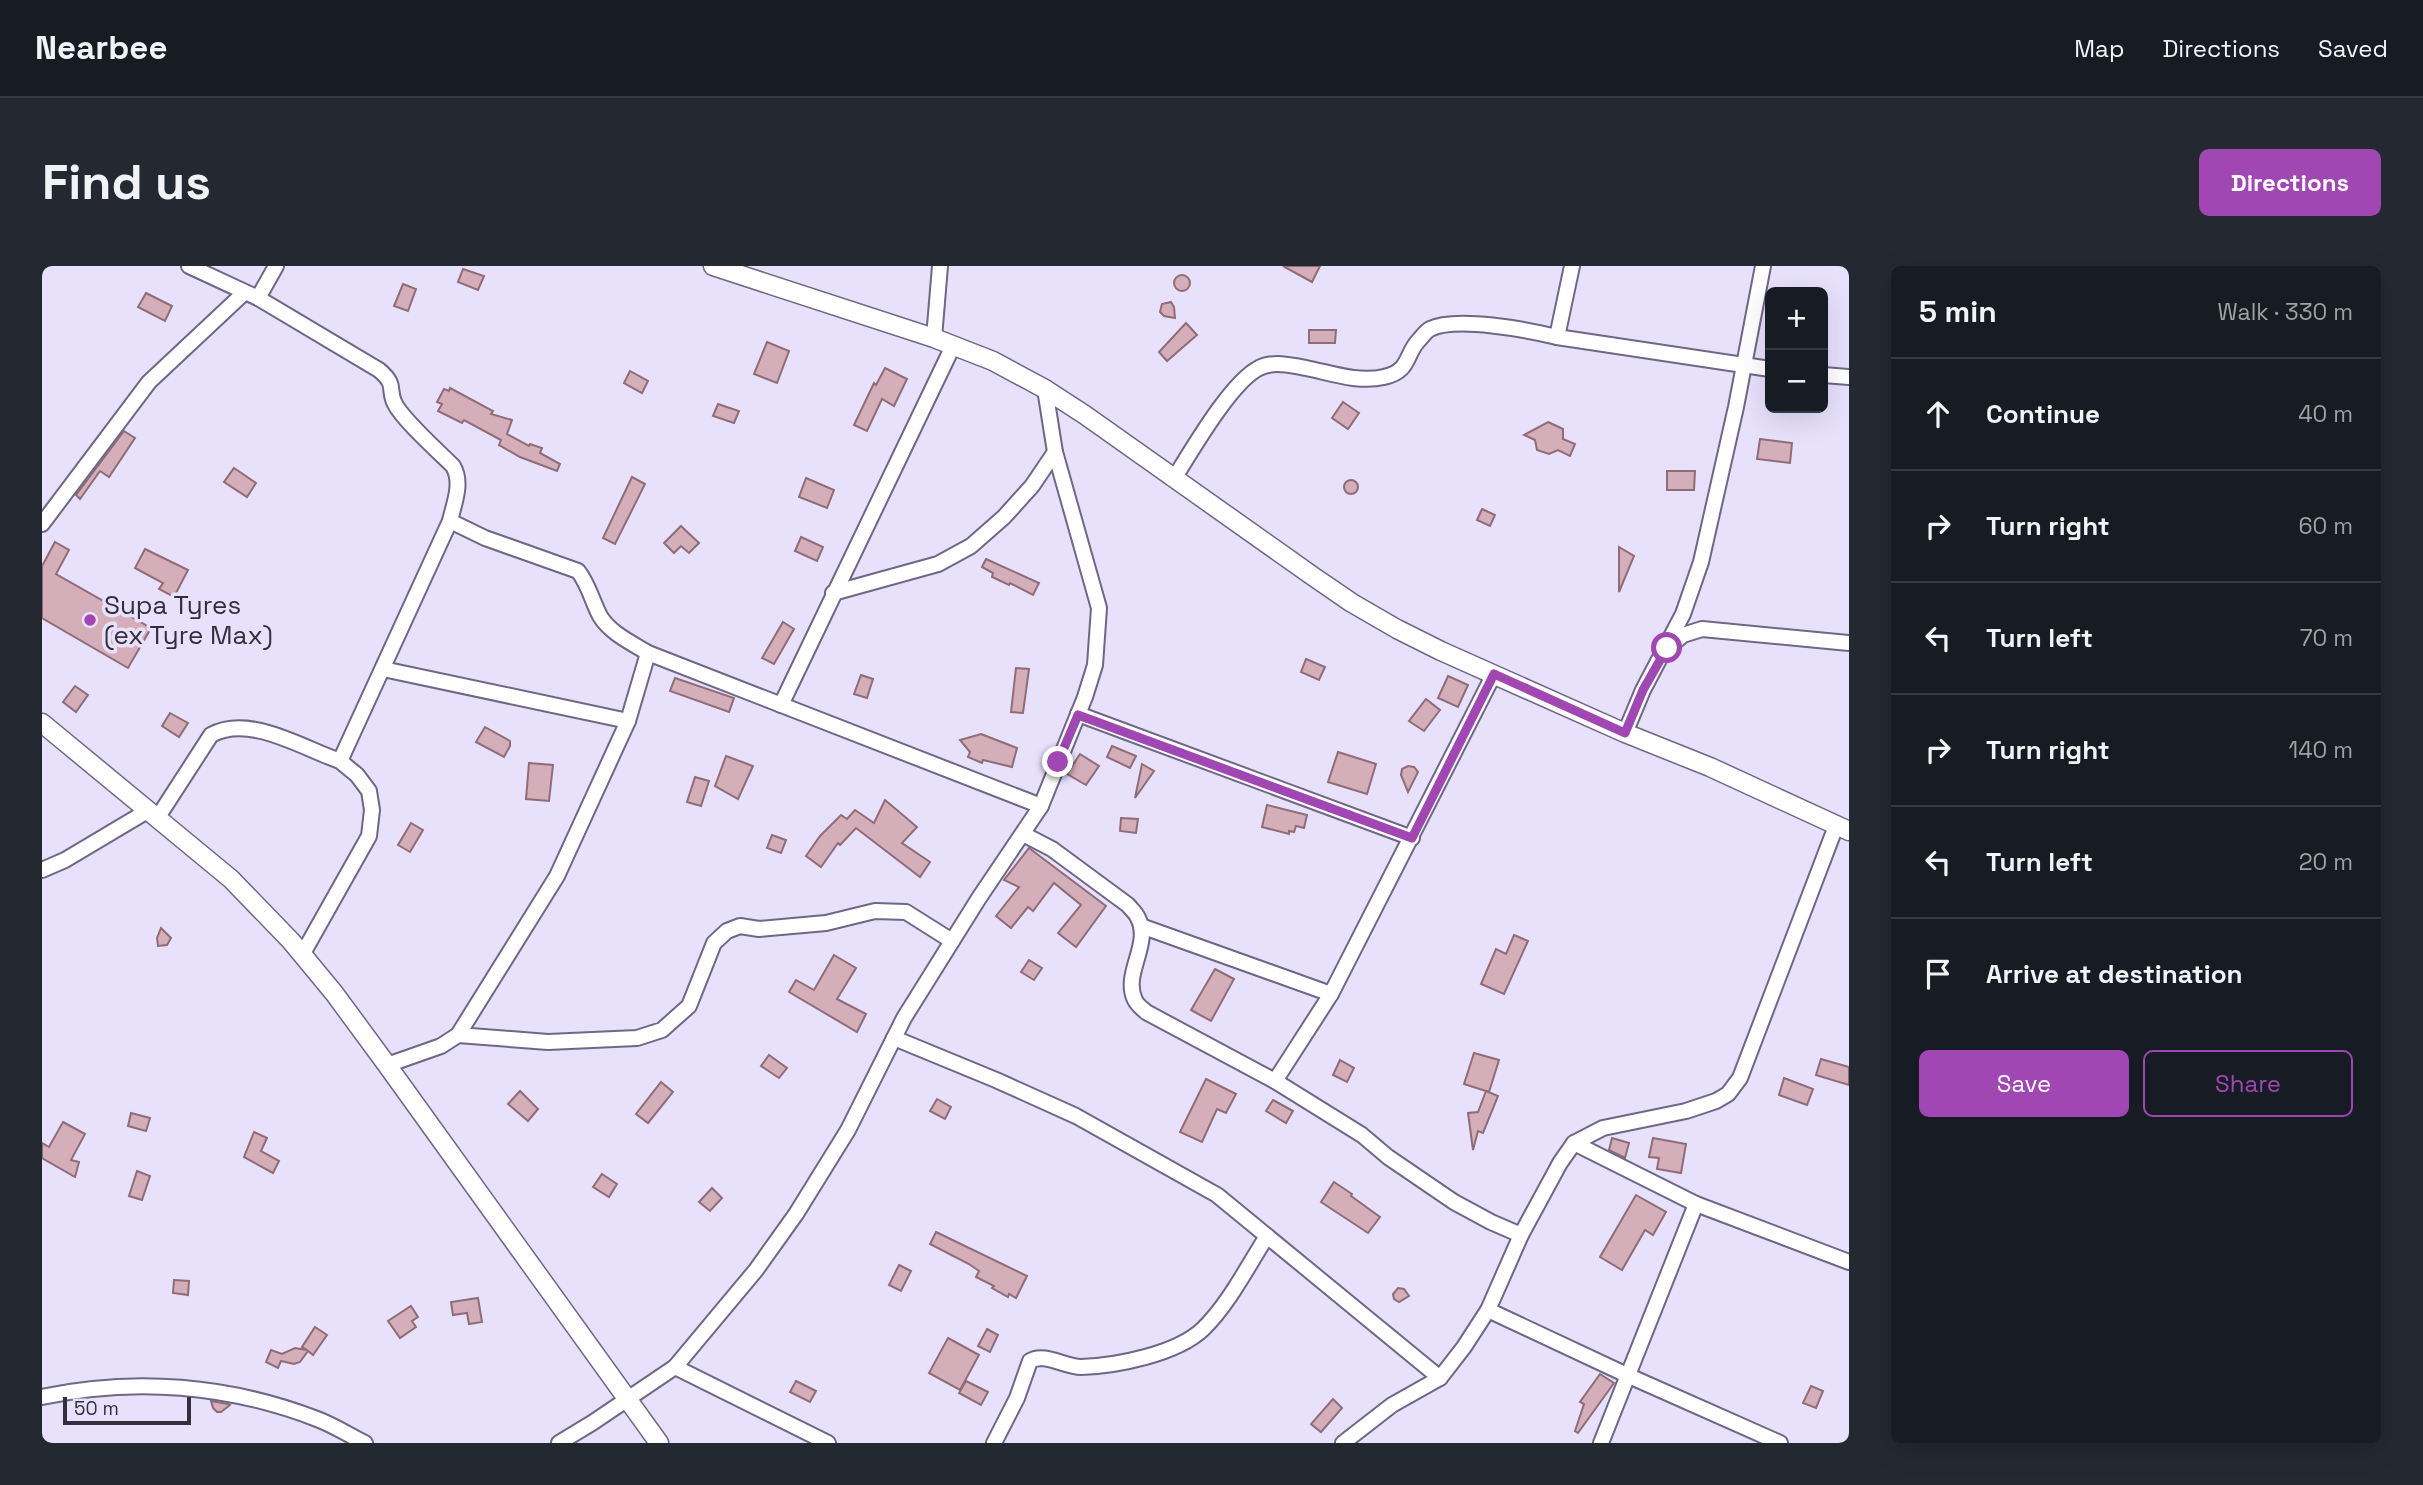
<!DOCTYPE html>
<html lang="en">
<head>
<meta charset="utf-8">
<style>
	:root { --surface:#171b24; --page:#242831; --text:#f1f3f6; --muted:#9ea1a6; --line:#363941; --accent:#a047b4 }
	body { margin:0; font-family:"Space Grotesk",sans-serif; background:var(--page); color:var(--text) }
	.controls { position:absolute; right:21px; top:21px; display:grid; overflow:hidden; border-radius:10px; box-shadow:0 7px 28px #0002 }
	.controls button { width:63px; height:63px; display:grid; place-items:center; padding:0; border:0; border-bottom:2px solid var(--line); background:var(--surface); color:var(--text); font:35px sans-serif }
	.scale { position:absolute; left:21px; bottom:18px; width:128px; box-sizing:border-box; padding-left:7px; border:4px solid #322f3c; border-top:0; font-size:19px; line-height:24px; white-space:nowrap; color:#322f3c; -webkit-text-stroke:5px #e7e1fc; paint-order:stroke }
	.stop { position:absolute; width:21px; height:21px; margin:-16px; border:5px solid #a047b4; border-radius:50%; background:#fff }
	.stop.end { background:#a047b4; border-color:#fff; box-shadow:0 2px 7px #0008 }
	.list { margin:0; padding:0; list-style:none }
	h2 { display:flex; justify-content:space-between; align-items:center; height:91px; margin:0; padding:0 28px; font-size:30px }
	h2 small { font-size:23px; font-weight:400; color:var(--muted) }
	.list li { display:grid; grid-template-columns:46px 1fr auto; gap:21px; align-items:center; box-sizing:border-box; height:112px; padding:0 28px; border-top:2px solid var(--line) }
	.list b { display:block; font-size:26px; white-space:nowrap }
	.list em { font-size:23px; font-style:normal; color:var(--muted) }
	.actions { display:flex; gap:14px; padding:21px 28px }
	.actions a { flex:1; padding:16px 0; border:2px solid var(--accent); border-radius:10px; text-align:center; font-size:24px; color:var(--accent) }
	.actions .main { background:var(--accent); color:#fff }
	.icon { flex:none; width:38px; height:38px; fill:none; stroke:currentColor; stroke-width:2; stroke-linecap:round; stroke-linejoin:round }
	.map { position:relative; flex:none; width:1807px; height:1177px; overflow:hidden; border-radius:10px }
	header { display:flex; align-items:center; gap:42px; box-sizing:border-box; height:98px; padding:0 35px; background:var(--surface); border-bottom:2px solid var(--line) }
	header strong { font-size:33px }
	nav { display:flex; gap:38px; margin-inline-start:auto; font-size:24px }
	.intro { display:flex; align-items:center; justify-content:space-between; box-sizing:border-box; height:168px; padding:0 42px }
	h1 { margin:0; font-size:49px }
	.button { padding:18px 32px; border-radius:10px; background:var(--accent); color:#fff; font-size:24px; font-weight:700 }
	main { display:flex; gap:42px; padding:0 42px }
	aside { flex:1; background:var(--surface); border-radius:10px; box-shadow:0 7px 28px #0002 }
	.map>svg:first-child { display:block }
	.building { fill:#d4aeb9; stroke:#8f6c77; stroke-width:2 }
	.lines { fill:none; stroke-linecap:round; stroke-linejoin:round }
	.minor-casing { stroke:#6e6785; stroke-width:18 }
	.tertiary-casing { stroke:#6e6785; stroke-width:21 }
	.minor { stroke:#fff; stroke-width:14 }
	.tertiary { stroke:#fff; stroke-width:18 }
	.route { stroke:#a047b4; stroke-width:9 }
	.poi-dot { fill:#a047b4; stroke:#e7e1fc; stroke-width:2.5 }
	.labels { text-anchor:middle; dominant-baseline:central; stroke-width:7; stroke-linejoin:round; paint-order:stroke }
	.poi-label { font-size:26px; fill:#322f3c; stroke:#e7e1fc; text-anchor:start }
</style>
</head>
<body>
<header>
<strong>Nearbee</strong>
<nav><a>Map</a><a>Directions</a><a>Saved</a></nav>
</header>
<div class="intro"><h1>Find us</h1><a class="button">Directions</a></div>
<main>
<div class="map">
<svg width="1807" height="1177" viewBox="0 0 1807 1177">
	<rect width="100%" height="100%" fill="#e7e1fc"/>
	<g class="building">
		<polygon points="1241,0 1278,0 1270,16"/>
		<polygon points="421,3 442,10 436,24 416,16"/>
		<circle cx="1140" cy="17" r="8"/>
		<polygon points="361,18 374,23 366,45 352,40"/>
		<polygon points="104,27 130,40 123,55 96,41"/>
		<polygon points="1129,36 1132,41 1133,52 1122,50 1118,46 1120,38"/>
		<polygon points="1144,57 1155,69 1125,95 1117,86"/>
		<polygon points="1267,64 1294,64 1293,77 1267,77"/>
		<polygon points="725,76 747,85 735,117 712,108"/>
		<polygon points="843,102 865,113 852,140 840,133 825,165 812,159 832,117 834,119"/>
		<polygon points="588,105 606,115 600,127 582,117"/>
		<polygon points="408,122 451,145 449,148 470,154 465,168 487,180 488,178 500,182 498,187 518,198 515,205 478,191 457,179 459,174 422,154 420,157 396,145 400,138 395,136 402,123 407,125"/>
		<polygon points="1301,136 1317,147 1306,163 1290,152"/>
		<polygon points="676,138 697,145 692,157 671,150"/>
		<polygon points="1506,156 1521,163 1521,173 1533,178 1528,190 1516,184 1507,188 1495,184 1493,174 1482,169"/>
		<polygon points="82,165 93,172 67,211 58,205 38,233 34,229"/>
		<polygon points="1718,173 1750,177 1748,197 1715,193"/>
		<polygon points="192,202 214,217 205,231 182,216"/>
		<polygon points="1625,205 1653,205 1652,224 1625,224"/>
		<polygon points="590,211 603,218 573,278 561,272"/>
		<polygon points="764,212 792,224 785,242 757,231"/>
		<circle cx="1309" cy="221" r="7"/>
		<polygon points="1440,243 1453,249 1448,260 1435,254"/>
		<polygon points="639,260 657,277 647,287 639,280 632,287 622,277"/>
		<polygon points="759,271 781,281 775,295 753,285"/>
		<polygon points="13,276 27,284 14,308 109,362 86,402 0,352 0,300"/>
		<polygon points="1577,281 1592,290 1577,326"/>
		<polygon points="103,283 146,304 132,331 117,323 121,317 93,302"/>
		<polygon points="944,293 997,317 991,329 968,317 967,319 950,311 951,307 940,301"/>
		<polygon points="741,356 752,363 732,398 720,392"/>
		<polygon points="1264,393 1283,401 1277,414 1259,406"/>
		<polygon points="974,402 987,403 981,447 969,446"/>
		<polygon points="819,409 831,413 825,432 812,428"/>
		<polygon points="1406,410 1426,419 1416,441 1396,432"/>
		<polygon points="633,412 692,432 687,446 628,425"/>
		<polygon points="33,420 46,429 34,446 21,436"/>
		<polygon points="1384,433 1398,444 1382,465 1367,455"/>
		<polygon points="128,447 146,457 137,471 120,460"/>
		<polygon points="443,461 468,475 468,480 462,491 434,476"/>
		<polygon points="939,468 975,482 970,501 941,494 940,497 926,491 928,486 918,474"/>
		<polygon points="1070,480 1094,490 1088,502 1065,491"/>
		<polygon points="1296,486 1334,498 1325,528 1286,516"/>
		<polygon points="1038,488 1057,500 1044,519 1025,508"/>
		<polygon points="684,490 711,500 696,533 673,520"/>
		<polygon points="487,497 511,499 507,535 484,533"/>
		<polygon points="1100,498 1112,505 1093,532"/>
		<polygon points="1366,500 1372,501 1376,506 1366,526 1359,509 1360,503"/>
		<polygon points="653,511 667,515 659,540 645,536"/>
		<polygon points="843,534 875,561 860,577 888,596 878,611 814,562 798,579 796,577 779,601 764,590 778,570 799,549 805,553 813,544 832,557"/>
		<polygon points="1225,539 1265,549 1262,562 1254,560 1252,566 1247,565 1247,568 1220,561"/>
		<polygon points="1079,552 1096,553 1094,567 1078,565"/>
		<polygon points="369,557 381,564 368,586 356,579"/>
		<polygon points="730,569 744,574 739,587 725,582"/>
		<polygon points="987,582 1064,640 1034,681 1016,667 1039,639 1012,617 991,645 986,641 969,662 954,650 977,621 962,614"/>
		<polygon points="119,662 129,672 125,679 116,680 115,672"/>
		<polygon points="1472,669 1486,675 1462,728 1439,718 1454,683 1464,688"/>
		<polygon points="792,689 814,702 795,733 824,748 815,766 747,726 754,714 772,724"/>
		<polygon points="987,694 1000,702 992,714 979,706"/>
		<polygon points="1173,703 1192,713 1169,755 1149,744"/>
		<polygon points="1432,787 1457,794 1447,826 1422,818"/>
		<polygon points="727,789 745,802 737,812 719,800"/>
		<polygon points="1779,793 1807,801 1807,819 1774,809"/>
		<polygon points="1298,794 1312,802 1305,816 1291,809"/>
		<polygon points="1742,812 1771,823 1765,839 1737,829"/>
		<polygon points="1164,813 1194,828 1184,847 1175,843 1160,876 1138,866"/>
		<polygon points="619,816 631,826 606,857 594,848"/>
		<polygon points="478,825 496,843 486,855 466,838"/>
		<polygon points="1444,825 1456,830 1441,867 1436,865 1431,884 1426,847 1436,846"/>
		<polygon points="895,833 909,841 903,853 888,845"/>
		<polygon points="1231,834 1251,845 1244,857 1224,845"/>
		<polygon points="89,847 108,852 104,865 86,860"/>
		<polygon points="21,856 43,868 29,894 37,896 33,911 0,892 0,877 7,881"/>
		<polygon points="212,866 225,872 219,885 237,895 231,907 202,891"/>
		<polygon points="1570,872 1587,877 1583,892 1567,884"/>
		<polygon points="1611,872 1644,878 1639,907 1615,903 1617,892 1607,891"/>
		<polygon points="95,905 108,910 100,934 87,930"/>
		<polygon points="560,908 575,918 567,931 551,921"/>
		<polygon points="1292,916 1310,928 1309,930 1338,951 1326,967 1279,936"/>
		<polygon points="670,922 680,932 668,945 657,936"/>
		<polygon points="1594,929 1624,946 1611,969 1603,964 1580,1004 1558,991"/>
		<polygon points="894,966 985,1010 974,1032 967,1028 966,1031 950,1022 952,1020 934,1011 937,1005 927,998 888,978"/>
		<polygon points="857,999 869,1005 859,1025 847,1019"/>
		<polygon points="132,1014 147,1015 146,1029 131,1027"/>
		<polygon points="1356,1022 1362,1023 1367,1030 1357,1036 1352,1033 1351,1028"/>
		<polygon points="436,1032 440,1056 427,1058 425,1047 411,1049 409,1036"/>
		<polygon points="369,1040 376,1051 370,1055 374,1061 358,1072 346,1055"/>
		<polygon points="273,1061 285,1069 271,1089 266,1085 258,1096 252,1098 239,1095 236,1102 224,1096 229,1084 240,1088 253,1082 265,1084 260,1081"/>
		<polygon points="945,1063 956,1069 948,1086 936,1080"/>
		<polygon points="906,1072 937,1089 918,1124 887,1107"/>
		<polygon points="1558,1108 1572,1117 1536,1167 1533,1165 1542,1138 1538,1136"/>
		<polygon points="754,1115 774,1125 768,1136 748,1126"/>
		<polygon points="924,1115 946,1126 939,1139 917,1127"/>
		<polygon points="1769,1120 1781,1125 1774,1142 1761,1137"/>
		<polygon points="1291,1133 1300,1142 1279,1166 1269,1158"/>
		<polygon points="169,1135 186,1138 188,1139 179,1146 175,1146 171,1142"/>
	</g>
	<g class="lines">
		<defs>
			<g id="minor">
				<polyline points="216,32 234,0"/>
				<polyline points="1515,71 1530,0"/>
				<polyline points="892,72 898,0"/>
				<polyline points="1781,109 1807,111"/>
				<path d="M1133 211C1150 184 1189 116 1217 102 1230 95 1249 99 1264 102 1289 107 1316 117 1342 111 1369 105 1363 88 1377 74 1380 71 1384 65 1388 63 1414 50 1486 64 1515 71L1728 103"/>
				<path d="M408 255 443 272 536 305C547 319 550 335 558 350 568 367 590 377 606 387L999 540"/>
				<polyline points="0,258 107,116 202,27"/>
				<polyline points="791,327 896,298 929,280 962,251 990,220 1013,186"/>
				<polyline points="1629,379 1641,369 1660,363 1807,377"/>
				<polyline points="341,403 586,455"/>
				<polyline points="739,439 911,80"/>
				<polyline points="1036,448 1370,572"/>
				<polyline points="1583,467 1601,424 1641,348 1659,296 1694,141 1721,0"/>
				<path d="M116 551 169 469C208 448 260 482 298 495L408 255C412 237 421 217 411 200 397 186 361 154 353 138 345 123 356 120 337 104L216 32 147 0"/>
				<path d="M981 568 1010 583 1086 639C1089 643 1094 647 1096 652 1110 678 1080 708 1093 734 1095 739 1101 743 1104 746L1233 815 1320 869 1346 891 1412 936 1449 956 1479 969"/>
				<polyline points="0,604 23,594 107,544"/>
				<polyline points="1099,660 1289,728"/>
				<polyline points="260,689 327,570 330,544 327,525 315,509 298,495"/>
				<polyline points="416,769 506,776 595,772 620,764 647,740 672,677 685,665 698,660 717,663 784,657 833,645 864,646 910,675"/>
				<polyline points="852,772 954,814 1034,850 1175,929 1398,1112"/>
				<polyline points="345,799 399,780 416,769 515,610 586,455 606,387"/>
				<polyline points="1233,815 1289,728 1452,408"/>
				<polyline points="1532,877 1654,938 1807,996"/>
				<polyline points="1446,1044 1587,1110 1738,1177"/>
				<polyline points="633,1101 786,1177"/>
				<path d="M0 1131C92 1111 187 1119 275 1153 291 1159 307 1169 323 1177"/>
				<polyline points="517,1177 550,1157 633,1101 714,1004 754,948 806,864 862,752 937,632 999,540 1043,431 1053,399 1057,342 1013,186 1003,123"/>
				<path d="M952 1177 975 1132 988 1095C1002 1086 1023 1101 1039 1101 1074 1100 1135 1088 1161 1063 1186 1039 1206 1000 1225 970"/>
				<polyline points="1301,1177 1350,1139 1398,1112 1422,1081 1446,1044 1479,969 1518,897 1532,877 1561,862 1644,845 1674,835 1686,828 1698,812 1794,560"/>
				<polyline points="1559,1177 1654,938"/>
			</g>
			<g id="tertiary">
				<polyline points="671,0 892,72 951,95 1003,123 1043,149 1272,311 1310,337 1355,363 1399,385 1583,467 1668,501 1807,565"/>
				<polyline points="0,457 189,613 249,675 292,727 345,799 617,1177"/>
			</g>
		</defs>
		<use href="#minor" class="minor-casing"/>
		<use href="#tertiary" class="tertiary-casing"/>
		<use href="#minor" class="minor"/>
		<use href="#tertiary" class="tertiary"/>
	</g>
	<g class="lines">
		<polyline class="route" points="1016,496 1036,449 1370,572 1452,408 1583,467 1601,424 1625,382"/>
	</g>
	<circle class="poi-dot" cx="48" cy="354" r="7"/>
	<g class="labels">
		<g class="poi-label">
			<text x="62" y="339">Supa Tyres<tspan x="62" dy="30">(ex Tyre Max)</tspan></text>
		</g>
	</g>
</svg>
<div class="controls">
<button>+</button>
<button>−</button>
</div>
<div class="scale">50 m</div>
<div class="stop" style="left:1625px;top:382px"></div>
<div class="stop end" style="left:1016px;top:496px"></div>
</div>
<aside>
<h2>5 min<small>Walk · 330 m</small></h2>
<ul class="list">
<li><svg class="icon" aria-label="ahead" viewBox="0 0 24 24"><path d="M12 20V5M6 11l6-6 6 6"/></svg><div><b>Continue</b></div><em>40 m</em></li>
<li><svg class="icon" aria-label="right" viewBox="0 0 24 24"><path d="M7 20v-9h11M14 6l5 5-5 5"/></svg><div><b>Turn right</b></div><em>60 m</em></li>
<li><svg class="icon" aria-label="left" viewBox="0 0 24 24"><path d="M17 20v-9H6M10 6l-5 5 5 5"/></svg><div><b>Turn left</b></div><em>70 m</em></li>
<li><svg class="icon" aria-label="right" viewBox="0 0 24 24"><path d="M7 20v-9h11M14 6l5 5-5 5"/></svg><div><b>Turn right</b></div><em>140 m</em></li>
<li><svg class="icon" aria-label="left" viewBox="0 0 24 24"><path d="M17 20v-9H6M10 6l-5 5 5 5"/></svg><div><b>Turn left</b></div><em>20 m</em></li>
<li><svg class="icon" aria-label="arrive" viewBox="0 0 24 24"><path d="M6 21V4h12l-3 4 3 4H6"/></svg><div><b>Arrive at destination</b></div></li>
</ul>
<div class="actions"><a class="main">Save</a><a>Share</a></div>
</aside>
</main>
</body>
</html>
